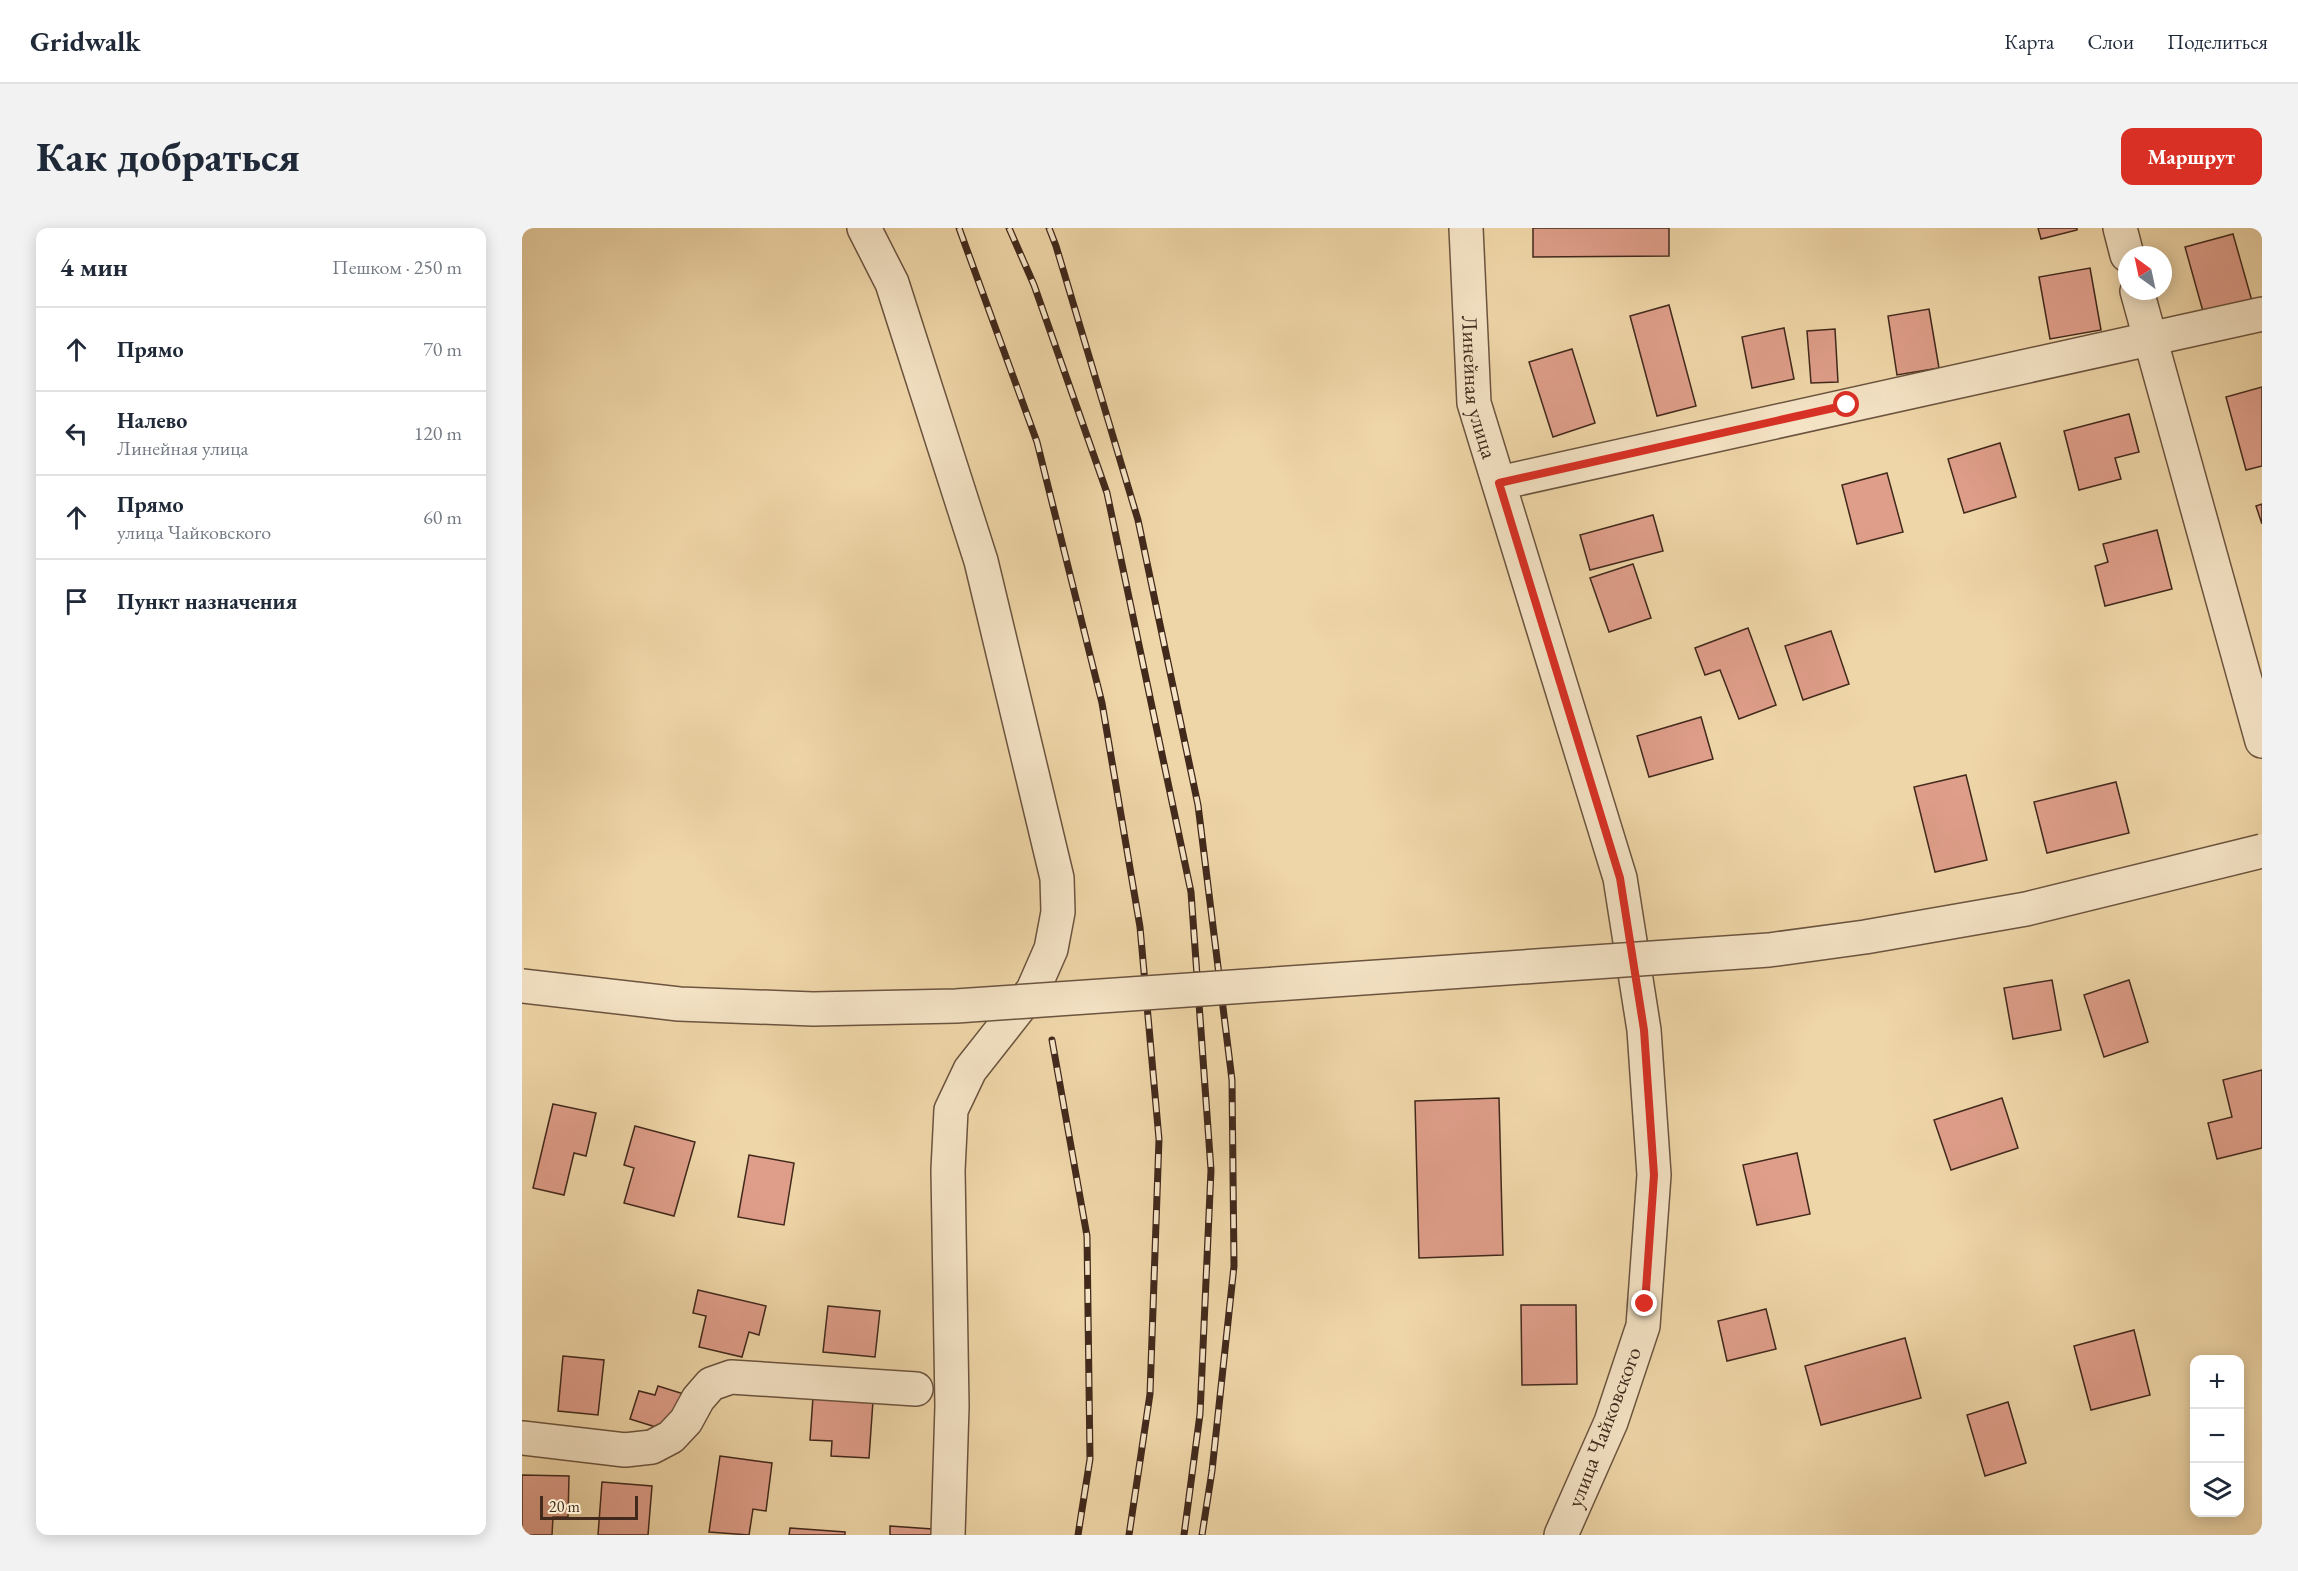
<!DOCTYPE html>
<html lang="ru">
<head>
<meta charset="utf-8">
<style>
	:root { --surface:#fff; --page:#f2f2f3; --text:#1f2937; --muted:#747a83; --line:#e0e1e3; --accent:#d93025 }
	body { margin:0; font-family:"EB Garamond",serif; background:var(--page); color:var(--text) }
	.controls { position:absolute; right:18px; bottom:18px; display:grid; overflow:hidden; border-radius:12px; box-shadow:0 3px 15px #0003 }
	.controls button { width:54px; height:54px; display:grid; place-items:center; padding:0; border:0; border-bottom:2px solid var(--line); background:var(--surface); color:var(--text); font:30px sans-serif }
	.compass { position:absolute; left:1596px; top:18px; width:54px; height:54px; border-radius:50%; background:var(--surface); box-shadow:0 3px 15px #0003; rotate:327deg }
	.scale { position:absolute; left:18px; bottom:15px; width:98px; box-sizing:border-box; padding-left:6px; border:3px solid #41291c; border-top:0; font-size:16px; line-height:21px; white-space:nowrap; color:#41291c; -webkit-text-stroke:4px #f5e4c6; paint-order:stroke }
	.stop { position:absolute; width:18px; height:18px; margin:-14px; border:4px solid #d93025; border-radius:50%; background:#fff }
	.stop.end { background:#d93025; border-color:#fff; box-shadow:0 2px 6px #0008 }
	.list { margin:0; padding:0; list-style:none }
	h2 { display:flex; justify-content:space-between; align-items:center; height:78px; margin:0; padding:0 24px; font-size:26px }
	h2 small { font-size:20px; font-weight:400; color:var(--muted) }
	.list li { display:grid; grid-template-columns:39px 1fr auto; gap:18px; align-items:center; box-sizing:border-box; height:84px; padding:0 24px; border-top:2px solid var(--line) }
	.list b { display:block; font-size:22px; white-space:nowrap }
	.list p { margin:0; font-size:20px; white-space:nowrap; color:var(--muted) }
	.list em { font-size:20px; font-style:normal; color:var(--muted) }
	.icon { flex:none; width:33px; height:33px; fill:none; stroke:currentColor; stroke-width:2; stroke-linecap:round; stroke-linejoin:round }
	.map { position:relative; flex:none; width:1740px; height:1307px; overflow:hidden; border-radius:12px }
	header { display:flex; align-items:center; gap:36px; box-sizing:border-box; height:84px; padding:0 30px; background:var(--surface); border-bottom:2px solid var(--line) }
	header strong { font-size:28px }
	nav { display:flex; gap:33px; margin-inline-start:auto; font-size:21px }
	.intro { display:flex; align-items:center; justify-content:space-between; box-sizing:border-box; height:144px; padding:0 36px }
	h1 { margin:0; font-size:42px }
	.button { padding:15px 27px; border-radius:12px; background:var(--accent); color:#fff; font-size:21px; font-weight:700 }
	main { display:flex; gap:36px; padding:0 36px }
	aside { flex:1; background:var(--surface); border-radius:12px; box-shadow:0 3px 15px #0003 }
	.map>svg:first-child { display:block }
	.building { fill:#df9e8a; stroke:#41291c; stroke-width:1.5 }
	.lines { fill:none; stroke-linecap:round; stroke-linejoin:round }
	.minor-casing { stroke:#6c543f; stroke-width:36 }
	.minor { stroke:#f5e4c6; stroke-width:33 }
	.rail-casing { stroke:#41291c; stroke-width:7 }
	.rail { stroke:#f5e4c6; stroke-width:4.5; stroke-dasharray:14; stroke-linecap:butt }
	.minor-bridge-casing { stroke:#6c543f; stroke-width:36; stroke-linecap:butt }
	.minor-bridge { stroke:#f5e4c6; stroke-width:33 }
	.route { stroke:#d93025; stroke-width:8 }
	.labels { text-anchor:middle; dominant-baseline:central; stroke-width:4.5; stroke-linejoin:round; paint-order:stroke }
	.street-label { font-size:22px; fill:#41291c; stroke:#f5e4c6 }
</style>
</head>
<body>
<header>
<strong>Gridwalk</strong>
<nav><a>Карта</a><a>Слои</a><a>Поделиться</a></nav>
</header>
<div class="intro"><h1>Как добраться</h1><a class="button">Маршрут</a></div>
<main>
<aside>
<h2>4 мин<small>Пешком · 250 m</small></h2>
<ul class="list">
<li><svg class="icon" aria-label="ahead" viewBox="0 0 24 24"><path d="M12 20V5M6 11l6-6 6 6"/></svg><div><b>Прямо</b></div><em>70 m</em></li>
<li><svg class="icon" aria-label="left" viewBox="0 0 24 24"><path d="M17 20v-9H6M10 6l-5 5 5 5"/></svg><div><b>Налево</b><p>Линейная улица</p></div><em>120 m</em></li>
<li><svg class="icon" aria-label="ahead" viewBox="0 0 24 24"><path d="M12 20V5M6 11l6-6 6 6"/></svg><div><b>Прямо</b><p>улица Чайковского</p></div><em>60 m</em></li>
<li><svg class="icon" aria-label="arrive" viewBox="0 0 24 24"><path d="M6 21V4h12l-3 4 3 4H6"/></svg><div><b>Пункт назначения</b></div></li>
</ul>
</aside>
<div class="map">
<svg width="1740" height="1307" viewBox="0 0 1740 1307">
	<rect width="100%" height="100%" fill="#efd6a8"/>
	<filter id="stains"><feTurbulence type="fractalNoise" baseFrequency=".00333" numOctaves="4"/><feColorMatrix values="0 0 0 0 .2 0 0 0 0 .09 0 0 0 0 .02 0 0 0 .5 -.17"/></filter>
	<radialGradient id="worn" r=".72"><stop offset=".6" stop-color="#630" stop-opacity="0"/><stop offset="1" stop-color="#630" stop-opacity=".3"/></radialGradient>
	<g class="building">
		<polygon points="1011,0 1147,0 1147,28 1011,29"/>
		<polygon points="1516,0 1555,0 1555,2 1519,11"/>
		<polygon points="1711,6 1730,73 1682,87 1663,19"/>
		<polygon points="1568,40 1579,102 1528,111 1517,49"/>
		<polygon points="1147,77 1174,178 1135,188 1108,88"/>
		<polygon points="1407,81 1417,140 1375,147 1366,88"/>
		<polygon points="1262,100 1272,151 1230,160 1220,109"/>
		<polygon points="1313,101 1316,154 1289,155 1285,103"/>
		<polygon points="1050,121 1073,195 1031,209 1007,134"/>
		<polygon points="1740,159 1740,238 1724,242 1704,169"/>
		<polygon points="1607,186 1617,224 1593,230 1599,251 1557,262 1542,203"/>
		<polygon points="1478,215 1494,269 1442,285 1426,231"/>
		<polygon points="1365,245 1381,304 1335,316 1320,257"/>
		<polygon points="1740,276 1740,296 1734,278"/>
		<polygon points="1131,287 1141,323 1068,342 1058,307"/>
		<polygon points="1635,302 1650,361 1583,378 1573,338 1586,334 1581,316"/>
		<polygon points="1111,336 1129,390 1087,404 1068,350"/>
		<polygon points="1226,400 1254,477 1217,491 1198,442 1183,447 1173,420"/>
		<polygon points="1309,403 1327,456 1281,472 1263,418"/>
		<polygon points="1179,489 1191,531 1127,549 1115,508"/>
		<polygon points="1444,547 1465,632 1413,644 1392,559"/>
		<polygon points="1594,554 1607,605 1525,625 1512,574"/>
		<polygon points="1530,752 1539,802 1491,811 1482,760"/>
		<polygon points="1607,752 1626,814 1582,829 1562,767"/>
		<polygon points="1740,842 1740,920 1695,931 1686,895 1710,889 1701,852"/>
		<polygon points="977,870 981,1027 897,1030 893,873"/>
		<polygon points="1480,870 1496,920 1429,942 1412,892"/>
		<polygon points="31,876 74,885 64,928 52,925 42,967 11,960"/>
		<polygon points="113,898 173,914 152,988 102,975 112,940 102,937"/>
		<polygon points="1275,925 1288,986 1235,997 1221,937"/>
		<polygon points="227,927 272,935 262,997 216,989"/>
		<polygon points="176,1062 244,1078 237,1107 227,1104 220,1129 177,1119 184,1088 171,1085"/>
		<polygon points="999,1077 1054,1077 1055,1156 1000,1157"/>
		<polygon points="306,1078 358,1083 353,1129 301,1124"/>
		<polygon points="1244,1081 1254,1121 1205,1133 1196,1093"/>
		<polygon points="1612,1102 1628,1167 1569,1182 1552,1118"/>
		<polygon points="1383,1110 1399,1170 1299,1197 1283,1138"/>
		<polygon points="41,1128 82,1132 76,1187 36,1183"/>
		<polygon points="136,1158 165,1167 153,1205 108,1191 117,1163 133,1167"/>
		<polygon points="291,1169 351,1173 347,1230 309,1228 310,1213 288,1212"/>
		<polygon points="1486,1174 1504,1235 1463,1248 1445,1187"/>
		<polygon points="198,1228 250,1235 244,1283 231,1281 227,1307 187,1304"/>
		<polygon points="0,1247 47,1248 46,1289 31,1289 30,1307 0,1307"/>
		<polygon points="80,1254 130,1258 126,1307 76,1307"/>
		<polygon points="368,1298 410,1301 410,1307 368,1307"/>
		<polygon points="268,1300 323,1304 323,1307 267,1307"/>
	</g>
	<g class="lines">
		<defs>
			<g id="minor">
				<polyline points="342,0 370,55 459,333 535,650 536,684 529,721 511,762 448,842 429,882 426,942 430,1178 426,1307"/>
				<path id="s1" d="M944 0 952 175 1098 650 1122 802 1132 947 1121 1098 1089 1194 1039 1307"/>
				<polyline points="1598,0 1605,27"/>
				<polyline points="1615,63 1740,513"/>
				<polyline points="977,255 1740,86"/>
				<polyline points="0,1210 103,1222 130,1219 149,1209 164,1193 176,1171 189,1156 209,1149 394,1161"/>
			</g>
		</defs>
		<use href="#minor" class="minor-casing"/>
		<use href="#minor" class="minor"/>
		<defs>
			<g id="rail">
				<polyline points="437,0 515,214 580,475 618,699 637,911 628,1166 607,1307"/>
				<polyline points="487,0 512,57 585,265 669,664 689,942 678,1186 662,1307"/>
				<polyline points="527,0 534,18 616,292 676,577 710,852 712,1038 690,1243 680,1307"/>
				<polyline points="530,812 565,1008 568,1231 556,1307"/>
			</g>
		</defs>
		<use href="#rail" class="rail-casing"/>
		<use href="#rail" class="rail"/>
		<defs>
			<polyline id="minor-bridge" points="0,758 157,776 291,781 434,778 1247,722 1343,709 1504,681 1740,623"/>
		</defs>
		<use href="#minor-bridge" class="minor-bridge-casing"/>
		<use href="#minor-bridge" class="minor-bridge"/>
	</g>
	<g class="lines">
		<polyline class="route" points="1123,1076 1132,947 1122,802 1098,650 977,255 1325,177"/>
	</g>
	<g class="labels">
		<g class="street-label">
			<text stroke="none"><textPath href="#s1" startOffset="160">Линейная улица</textPath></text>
			<text transform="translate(1082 1199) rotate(-69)">улица Чайковского</text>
		</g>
	</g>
	<rect width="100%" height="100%" filter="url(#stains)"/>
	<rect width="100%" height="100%" fill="url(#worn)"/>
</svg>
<div class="controls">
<button>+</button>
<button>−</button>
<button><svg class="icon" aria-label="layers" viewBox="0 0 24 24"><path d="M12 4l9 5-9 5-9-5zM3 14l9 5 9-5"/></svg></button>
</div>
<svg class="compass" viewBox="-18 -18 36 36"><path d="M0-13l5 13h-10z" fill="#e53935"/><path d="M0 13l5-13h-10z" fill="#747a83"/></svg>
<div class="scale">20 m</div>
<div class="stop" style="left:1325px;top:177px"></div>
<div class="stop end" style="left:1123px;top:1076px"></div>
</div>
</main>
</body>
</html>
